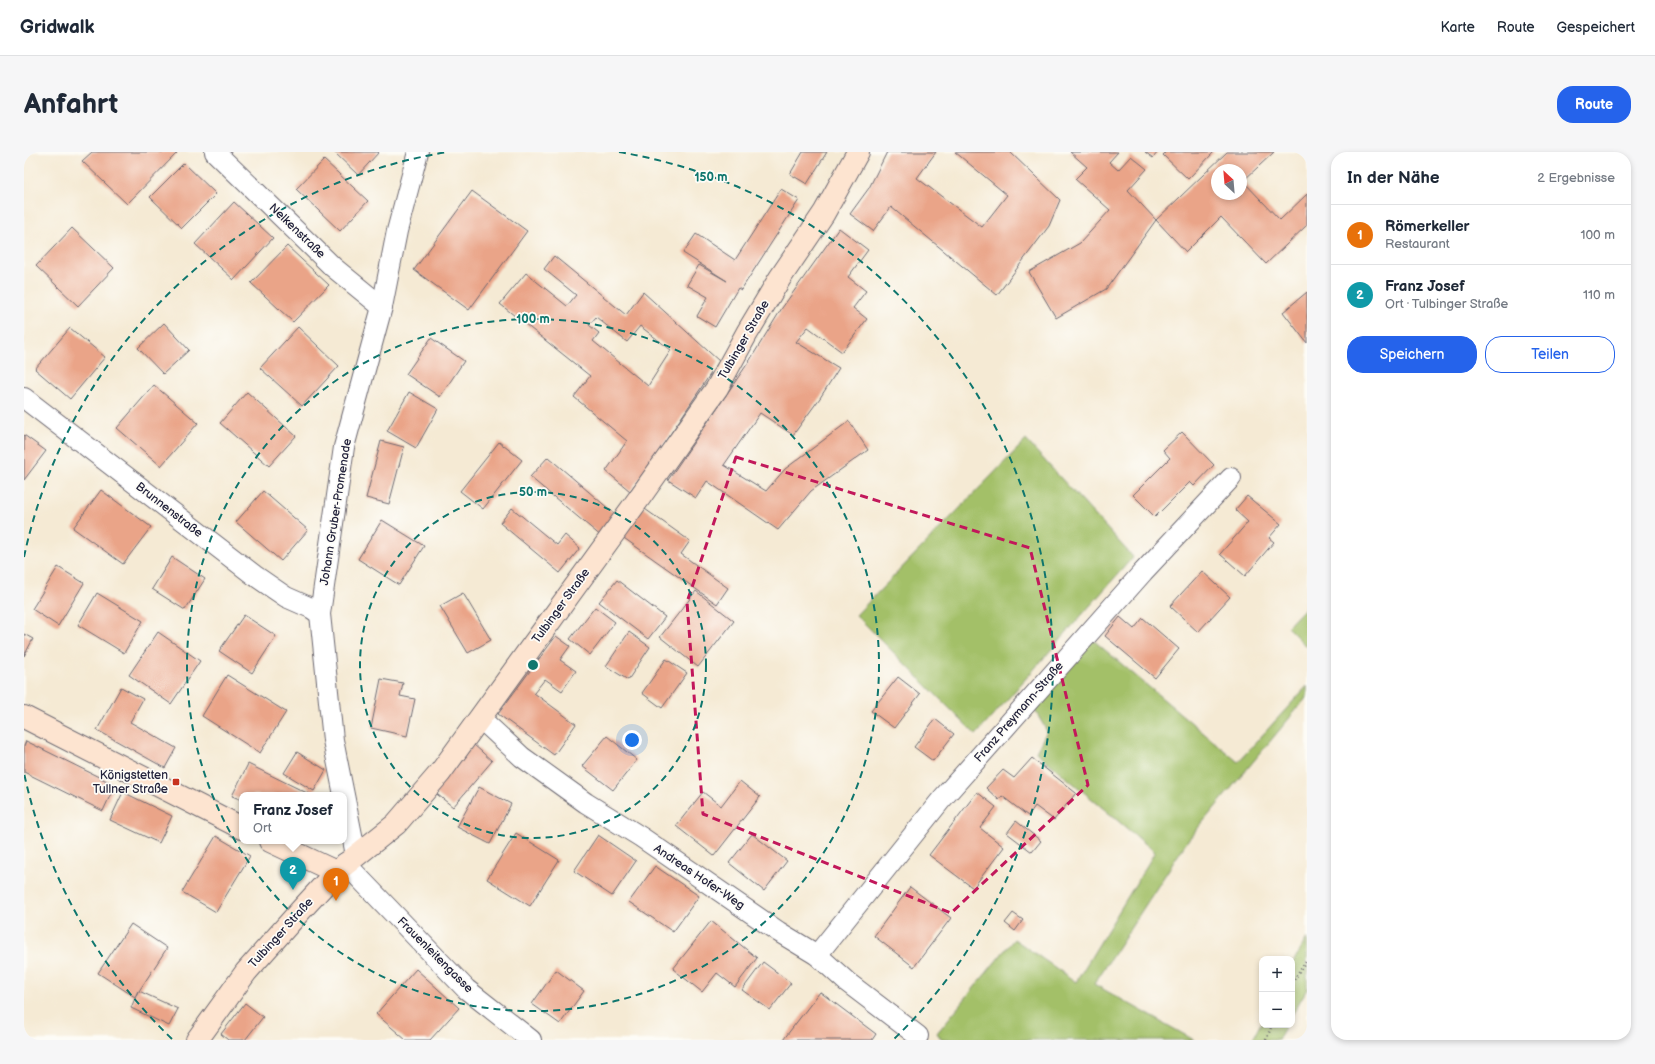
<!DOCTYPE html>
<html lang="de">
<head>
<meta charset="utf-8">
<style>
	:root { --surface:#fff; --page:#f6f6f7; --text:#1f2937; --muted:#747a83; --line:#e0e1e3; --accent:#2563eb }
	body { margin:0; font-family:"Balsamiq Sans",sans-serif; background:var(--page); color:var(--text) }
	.controls { position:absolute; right:12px; bottom:12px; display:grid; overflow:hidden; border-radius:8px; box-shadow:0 2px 6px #0003 }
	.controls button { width:36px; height:36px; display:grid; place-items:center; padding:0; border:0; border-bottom:1px solid var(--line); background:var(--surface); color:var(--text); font:20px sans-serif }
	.compass { position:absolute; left:1187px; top:12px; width:36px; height:36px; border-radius:50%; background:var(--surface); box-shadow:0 2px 6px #0003; rotate:334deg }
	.you { position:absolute; left:608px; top:588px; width:14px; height:14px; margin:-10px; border:3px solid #fff; border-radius:50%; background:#1a73e8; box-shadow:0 0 0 6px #1a73e833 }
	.badge { display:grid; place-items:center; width:26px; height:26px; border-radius:50%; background:var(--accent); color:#fff; font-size:13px; font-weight:700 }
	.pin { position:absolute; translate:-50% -33px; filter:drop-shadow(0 1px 2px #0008) }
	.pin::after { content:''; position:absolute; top:21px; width:14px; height:12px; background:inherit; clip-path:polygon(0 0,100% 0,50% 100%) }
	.popup { position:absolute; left:215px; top:640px; width:108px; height:52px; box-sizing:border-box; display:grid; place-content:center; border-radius:8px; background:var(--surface); filter:drop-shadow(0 1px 3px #0005); font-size:13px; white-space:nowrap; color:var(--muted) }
	.popup b { font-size:15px; color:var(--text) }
	.popup::after { content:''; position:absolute; left:50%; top:100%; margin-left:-8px; border:8px solid transparent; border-top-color:var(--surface) }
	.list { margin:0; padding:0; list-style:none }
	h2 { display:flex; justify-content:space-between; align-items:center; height:52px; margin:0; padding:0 16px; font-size:17px }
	h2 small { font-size:13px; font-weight:400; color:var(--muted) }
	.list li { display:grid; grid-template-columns:26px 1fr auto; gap:12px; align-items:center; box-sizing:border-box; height:60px; padding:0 16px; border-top:1px solid var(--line) }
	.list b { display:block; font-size:15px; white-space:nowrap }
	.list p { margin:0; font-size:13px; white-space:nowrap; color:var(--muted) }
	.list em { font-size:13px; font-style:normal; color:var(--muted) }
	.actions { display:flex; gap:8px; padding:12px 16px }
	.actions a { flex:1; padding:9px 0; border:1px solid var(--accent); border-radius:16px; text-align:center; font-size:14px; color:var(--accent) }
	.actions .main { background:var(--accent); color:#fff }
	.map { position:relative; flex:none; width:1283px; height:888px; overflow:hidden; border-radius:16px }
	header { display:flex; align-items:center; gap:24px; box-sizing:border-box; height:56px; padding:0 20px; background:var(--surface); border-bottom:1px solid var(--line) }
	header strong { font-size:19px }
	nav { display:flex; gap:22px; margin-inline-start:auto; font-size:14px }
	.intro { display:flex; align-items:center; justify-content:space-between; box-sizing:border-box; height:96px; padding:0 24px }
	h1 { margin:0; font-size:28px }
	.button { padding:10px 18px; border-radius:16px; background:var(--accent); color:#fff; font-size:14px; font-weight:700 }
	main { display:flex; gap:24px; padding:0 24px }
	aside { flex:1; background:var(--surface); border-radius:16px; box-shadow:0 2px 6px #0003 }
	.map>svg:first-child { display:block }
	.green { fill:#a3c067; stroke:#627151 }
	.building { fill:#eaa488; fill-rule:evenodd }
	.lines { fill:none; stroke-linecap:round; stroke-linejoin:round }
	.minor-casing { stroke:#6c6871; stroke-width:22 }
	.secondary-casing { stroke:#6c6871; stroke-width:24 }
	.path { stroke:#6c6871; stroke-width:2.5; stroke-dasharray:1 3; stroke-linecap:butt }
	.minor { stroke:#fff; stroke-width:20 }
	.secondary { stroke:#fde4d0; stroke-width:22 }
	.marked { fill:none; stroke:#c2185b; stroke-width:3; stroke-dasharray:8 5; stroke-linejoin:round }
	.ring { fill:none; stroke:#0f766e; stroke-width:2; stroke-dasharray:7 5 }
	.poi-dot { fill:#c8321e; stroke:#fdfcf7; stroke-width:1.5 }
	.labels { text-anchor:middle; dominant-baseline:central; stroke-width:3.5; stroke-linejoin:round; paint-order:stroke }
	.street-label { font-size:12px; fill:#22223b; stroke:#fdfcf7 }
	.poi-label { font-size:12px; fill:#22223b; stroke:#fdfcf7; text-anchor:end }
	.centre { fill:#0f766e; stroke:#fdfcf7; stroke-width:2 }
	.ring-label { font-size:12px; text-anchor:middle; font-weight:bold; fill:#0f766e; stroke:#fdfcf7; stroke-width:3.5; stroke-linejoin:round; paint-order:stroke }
</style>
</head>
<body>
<header>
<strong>Gridwalk</strong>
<nav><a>Karte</a><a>Route</a><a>Gespeichert</a></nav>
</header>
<div class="intro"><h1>Anfahrt</h1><a class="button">Route</a></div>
<main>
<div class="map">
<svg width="1283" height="888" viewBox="0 0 1283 888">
	<rect width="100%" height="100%" fill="#fdfcf7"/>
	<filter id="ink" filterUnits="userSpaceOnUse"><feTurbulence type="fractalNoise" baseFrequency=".025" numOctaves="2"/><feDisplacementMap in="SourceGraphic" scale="8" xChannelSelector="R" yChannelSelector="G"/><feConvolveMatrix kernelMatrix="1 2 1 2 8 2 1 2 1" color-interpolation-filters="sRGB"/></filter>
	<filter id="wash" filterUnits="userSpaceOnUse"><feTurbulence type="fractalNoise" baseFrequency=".012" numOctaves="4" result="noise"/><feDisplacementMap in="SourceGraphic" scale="16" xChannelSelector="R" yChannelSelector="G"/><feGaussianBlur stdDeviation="0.9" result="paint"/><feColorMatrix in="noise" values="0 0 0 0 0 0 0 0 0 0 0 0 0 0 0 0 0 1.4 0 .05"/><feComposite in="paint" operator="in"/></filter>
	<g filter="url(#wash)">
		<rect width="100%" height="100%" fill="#f5ead4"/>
		<g class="green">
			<polygon points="1002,288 1109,405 952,583 832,463"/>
			<polygon points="1283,454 1283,495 1263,475"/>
			<polygon points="1068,487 1214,610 1283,534 1283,545 1164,688 1070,832 1170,888 918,888 913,881 990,787 1052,830 1131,700 1012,600 1023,579 1010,557"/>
			<polygon points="1283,786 1283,837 1268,863 1268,812"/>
			<polygon points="1238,869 1238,873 1262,873 1254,888 1228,888"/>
		</g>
		<g id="blocks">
			<g class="building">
				<polygon points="68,0 152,0 153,1 103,52 58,9"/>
				<polygon points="310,0 355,0 334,23"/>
				<polygon points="779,0 803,0 783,32 766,22"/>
				<polygon points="863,0 912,0 893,26 958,75 983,43 931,0 986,0 1036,48 1025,74 973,143 867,55 849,79 826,62 845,36"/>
				<polygon points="1046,0 1094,0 1085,10 1094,18 1107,4 1123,17 1104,38 1132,68 1082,137 1032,166 1005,120 1056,91 1086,58 1051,27 1063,15"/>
				<polygon points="1121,0 1134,0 1129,6"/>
				<polygon points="1142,0 1190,0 1164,27 1139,3"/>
				<path d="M1203 0H1250L1219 29 1256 68 1283 42V73L1242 112 1197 65 1162 100 1132 68ZM1193 18H1217V42H1193Z"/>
				<polygon points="300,8 344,49 316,79 272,37"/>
				<polygon points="160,11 192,42 158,76 126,45"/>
				<polygon points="757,37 775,48 717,138 714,136 691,175 673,164 684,145 663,133 675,113 703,129 659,101 672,82 711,108"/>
				<polygon points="448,39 503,79 445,158 390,118"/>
				<polygon points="210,50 249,86 210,128 171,92"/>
				<polygon points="48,76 90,116 54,154 12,114"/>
				<polygon points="815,76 844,98 824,125 842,139 829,156 843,167 818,200 784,175 772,190 815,216 796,246 769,283 736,261 700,313 742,339 761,317 825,269 844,298 787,339 754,378 683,329 672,346 644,328 726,208 758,156"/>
				<polygon points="263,94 305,133 269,170 227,131"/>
				<path d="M530 104 602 163 619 140 695 209 639 293 606 339 582 319 603 289 550 245 566 224 476 152 502 121 543 154 552 143 520 117ZM572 165 603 190 616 174 647 198 624 234 569 189 575 181 565 173Z"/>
				<polygon points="1283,140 1283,191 1259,160"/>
				<polygon points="140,171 165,198 139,222 114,196"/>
				<polygon points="274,175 315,214 278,254 236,216"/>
				<polygon points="46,176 81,205 46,247 11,217"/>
				<polygon points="407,186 440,209 416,245 382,222"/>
				<polygon points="130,233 174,271 137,314 93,276"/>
				<polygon points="223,240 272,284 245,314 196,271"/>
				<polygon points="385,240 414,257 392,296 363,279"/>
				<polygon points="1158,280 1190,313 1170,334 1166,330 1131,365 1109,343 1146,306 1139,298"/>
				<polygon points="0,283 22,299 0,328"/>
				<polygon points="357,289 380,295 365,352 342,346"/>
				<polygon points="475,290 498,308 459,357 436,339"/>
				<polygon points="524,305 592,363 578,385 506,325"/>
				<polygon points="77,338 127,375 99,412 49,376"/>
				<polygon points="239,339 284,378 257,409 212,370"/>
				<polygon points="1223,344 1257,372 1245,386 1250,390 1221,424 1196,402 1224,370 1211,358"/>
				<polygon points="618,355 666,389 657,402 704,436 693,452 597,384"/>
				<polygon points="488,356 533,393 541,383 556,396 536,421 476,371"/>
				<polygon points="358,368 400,394 375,433 334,407"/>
				<polygon points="148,405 181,427 161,458 128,437"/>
				<polygon points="34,415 60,431 34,474 8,457"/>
				<polygon points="1178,419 1206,445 1174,480 1146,454"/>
				<polygon points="593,428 641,465 624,487 575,450"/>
				<polygon points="672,439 710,469 674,515 636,485"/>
				<polygon points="73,441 119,469 100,501 54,473"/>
				<polygon points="439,441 467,488 444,501 416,454"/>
				<polygon points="571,455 591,470 566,503 546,487"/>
				<polygon points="220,463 252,484 228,521 195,499"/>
				<polygon points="1096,465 1110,477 1119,466 1155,497 1131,526 1081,484"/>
				<polygon points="134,480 176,509 147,552 105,523"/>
				<polygon points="605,480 626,495 604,528 582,514"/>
				<polygon points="0,482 9,487 0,504"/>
				<polygon points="532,484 546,494 536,508 552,519 538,539 521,527 510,541 552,572 530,603 474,562"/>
				<polygon points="642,507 663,521 638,556 618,541"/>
				<polygon points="203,523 262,560 236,601 178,564"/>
				<polygon points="874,525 896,542 870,576 847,559"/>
				<polygon points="357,527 379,531 376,544 391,547 383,584 347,576"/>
				<polygon points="97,535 119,547 106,570 152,596 141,616 73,578"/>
				<polygon points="911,567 930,582 909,609 890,595"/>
				<polygon points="583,584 613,608 589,638 558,614"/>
				<polygon points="2,589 91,633 79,659 0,620 0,594"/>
				<polygon points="449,592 468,609 429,655 409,639"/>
				<polygon points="273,600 302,618 290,639 260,621"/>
				<polygon points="1008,606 1052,641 1030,668 1011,654 1004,664 978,644 975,648 962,636 979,618 990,626"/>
				<polygon points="224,612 287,643 218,643 218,648 208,644"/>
				<polygon points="716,629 736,645 690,704 652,674 679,640 697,654"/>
				<polygon points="455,635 487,652 466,692 433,675"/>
				<polygon points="99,640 148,664 135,691 86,668"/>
				<polygon points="953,640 972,655 956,676 980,695 949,736 905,703"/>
				<polygon points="992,669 1017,689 1008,700 983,681"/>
				<polygon points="492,681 535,708 506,754 463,727"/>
				<polygon points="728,682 763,709 740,739 705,711"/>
				<polygon points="574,683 612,709 588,744 550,719"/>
				<polygon points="192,684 226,704 192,760 158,740"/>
				<polygon points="631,714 675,744 649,780 605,750"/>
				<polygon points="886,735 927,766 890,815 850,784"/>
				<polygon points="989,761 999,768 991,779 981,771"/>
				<polygon points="687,769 733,806 711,835 693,821 678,840 649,817"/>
				<polygon points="107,772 143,796 115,839 154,857 145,874 107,856 114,839 111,845 74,821"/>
				<polygon points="739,810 767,831 746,858 718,838"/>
				<polygon points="392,817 435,856 406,888 382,888 352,862"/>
				<polygon points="532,818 560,839 536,872 508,852"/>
				<polygon points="796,840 852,882 848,888 759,888"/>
				<polygon points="221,851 239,865 221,888 204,888 197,882"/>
			</g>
		</g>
	</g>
	<g filter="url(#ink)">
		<use href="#blocks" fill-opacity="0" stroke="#6c6871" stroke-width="1"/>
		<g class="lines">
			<defs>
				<g id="minor">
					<polyline points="191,0 309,115 358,155"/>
					<polyline points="0,246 230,423 262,445 287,456 296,462"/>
					<polyline points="456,566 498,605 562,651 617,685 755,780 793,803 823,830 894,884"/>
					<polyline points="332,703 309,588 296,462 320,295 358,155 373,79 394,0"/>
					<polyline points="321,711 442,837 507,888"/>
					<polyline points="793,803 917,648 1119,420 1207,326"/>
				</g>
				<g id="secondary">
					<polyline points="0,565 218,676"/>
					<polyline points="246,689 312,720"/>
					<polyline points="173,888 222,820 277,758 312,720 372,672 416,621 616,345 693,236 723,181 756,126 800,61 834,0"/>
				</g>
			</defs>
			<use href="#minor" class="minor-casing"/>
			<use href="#secondary" class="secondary-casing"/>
			<g class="path">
				<polyline points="1268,831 1283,808"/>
				<polyline points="1242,888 1248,873"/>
			</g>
			<use href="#minor" class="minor"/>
			<use href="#secondary" class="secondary"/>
		</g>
	</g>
	<path class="marked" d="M712 305 1006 396 1064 633 927 761 679 662 663 450Z"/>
	<g class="ring">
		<circle cx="509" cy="513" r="173"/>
		<circle cx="509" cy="513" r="346"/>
		<path d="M148 887A520 520 0 0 1 0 621M0 405A520 520 0 0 1 423 0M595 0A520 520 0 0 1 870 887"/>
	</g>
	<rect class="poi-dot" x="148" y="626" width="8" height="8" rx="2"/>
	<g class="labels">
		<g class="street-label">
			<text transform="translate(273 79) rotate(44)">Nelkenstraße</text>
			<text transform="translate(720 188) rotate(-60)">Tulbinger Straße</text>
			<text transform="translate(145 358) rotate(38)">Brunnenstraße</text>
			<text transform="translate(312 360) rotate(-81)">Johann Gruber-Promenade</text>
			<text transform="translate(537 454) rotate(-54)">Tulbinger Straße</text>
			<text transform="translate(995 560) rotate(-49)">Franz Preymann-Straße</text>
			<text transform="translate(675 725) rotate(34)">Andreas Hofer-Weg</text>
			<text transform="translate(257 781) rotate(-48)">Tulbinger Straße</text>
			<text transform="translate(411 803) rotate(45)">Frauenleitengasse</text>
		</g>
		<g class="poi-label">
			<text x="144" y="623">Königstetten<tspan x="144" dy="14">Tullner Straße</tspan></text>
		</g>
	</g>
	<circle cx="509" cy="513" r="6" class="centre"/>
	<g class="ring-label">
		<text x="687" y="29">150 m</text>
		<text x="509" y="171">100 m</text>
		<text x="509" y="344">50 m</text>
	</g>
</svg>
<div class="controls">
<button>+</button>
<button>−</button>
</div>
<svg class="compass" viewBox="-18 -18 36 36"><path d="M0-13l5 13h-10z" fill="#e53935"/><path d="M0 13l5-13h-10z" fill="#747a83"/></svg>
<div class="you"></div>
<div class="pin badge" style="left:312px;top:749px;background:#e8710a">1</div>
<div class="pin badge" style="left:269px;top:738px;background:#0f9aa8">2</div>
<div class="popup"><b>Franz Josef</b>Ort</div>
</div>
<aside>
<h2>In der Nähe<small>2 Ergebnisse</small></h2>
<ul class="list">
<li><span class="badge" style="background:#e8710a">1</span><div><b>Römerkeller</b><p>Restaurant</p></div><em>100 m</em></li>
<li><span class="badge" style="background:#0f9aa8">2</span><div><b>Franz Josef</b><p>Ort · Tulbinger Straße</p></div><em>110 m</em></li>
</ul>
<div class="actions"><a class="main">Speichern</a><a>Teilen</a></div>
</aside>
</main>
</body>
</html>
